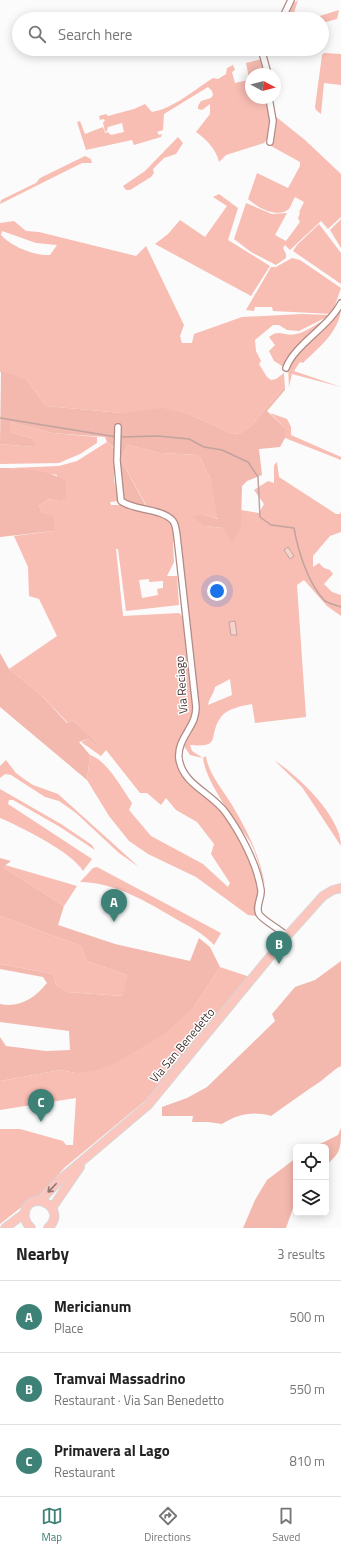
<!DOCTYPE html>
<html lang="en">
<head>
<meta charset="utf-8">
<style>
	:root { --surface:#fff; --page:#f6f6f6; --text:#222; --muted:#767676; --line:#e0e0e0; --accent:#3e8277 }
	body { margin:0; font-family:"Titillium Web",sans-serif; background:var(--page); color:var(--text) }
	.controls { position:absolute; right:12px; bottom:12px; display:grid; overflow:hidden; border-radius:6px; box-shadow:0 2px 10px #0003 }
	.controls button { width:36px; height:36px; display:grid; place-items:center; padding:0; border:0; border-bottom:1px solid var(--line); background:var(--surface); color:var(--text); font:20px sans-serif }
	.compass { position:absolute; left:245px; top:68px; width:36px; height:36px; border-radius:50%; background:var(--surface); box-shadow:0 2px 10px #0003; rotate:97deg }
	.you { position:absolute; left:217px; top:591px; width:14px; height:14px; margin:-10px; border:3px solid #fff; border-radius:50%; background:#1a73e8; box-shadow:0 0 0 6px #1a73e833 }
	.badge { display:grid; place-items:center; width:26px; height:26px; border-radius:50%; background:var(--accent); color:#fff; font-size:13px; font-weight:700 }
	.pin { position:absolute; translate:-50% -33px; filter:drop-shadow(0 1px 2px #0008) }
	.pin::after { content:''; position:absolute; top:21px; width:14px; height:12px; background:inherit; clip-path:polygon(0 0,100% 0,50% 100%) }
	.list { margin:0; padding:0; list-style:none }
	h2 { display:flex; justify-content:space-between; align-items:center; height:52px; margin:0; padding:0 16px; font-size:17px }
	h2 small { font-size:13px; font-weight:400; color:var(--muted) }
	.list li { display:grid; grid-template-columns:26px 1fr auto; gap:12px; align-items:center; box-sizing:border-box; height:72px; padding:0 16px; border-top:1px solid var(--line) }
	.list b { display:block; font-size:15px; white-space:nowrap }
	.list p { margin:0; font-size:13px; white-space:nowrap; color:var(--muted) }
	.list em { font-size:13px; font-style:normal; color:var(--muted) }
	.icon { flex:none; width:22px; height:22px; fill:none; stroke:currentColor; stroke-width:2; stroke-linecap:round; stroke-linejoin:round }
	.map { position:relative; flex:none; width:341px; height:1228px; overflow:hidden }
	.search { position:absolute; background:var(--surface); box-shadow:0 2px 10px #0003; left:12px; right:12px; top:12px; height:44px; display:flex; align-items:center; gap:10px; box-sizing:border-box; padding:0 14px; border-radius:22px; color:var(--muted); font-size:15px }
	.sheet { height:268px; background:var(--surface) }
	nav { display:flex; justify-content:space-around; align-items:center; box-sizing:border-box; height:56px; border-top:1px solid var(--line); background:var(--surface); font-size:11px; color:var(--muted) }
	nav a { display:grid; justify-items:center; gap:2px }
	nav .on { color:var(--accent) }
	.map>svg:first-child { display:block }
	.green { fill:#f8bdb3; fill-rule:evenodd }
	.forest { fill:#f3b8ae }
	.water { fill:#f8d3cd; stroke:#c1a39e }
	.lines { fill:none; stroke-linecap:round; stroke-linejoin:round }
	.stream { stroke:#c1a39e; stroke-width:1.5 }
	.minor-casing { stroke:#b18b85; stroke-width:8 }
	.primary-casing { stroke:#d9d6d6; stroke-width:10 }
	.minor { stroke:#fff; stroke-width:5.5 }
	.primary { stroke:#fbc6be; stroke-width:8 }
	.oneway { stroke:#957570 }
	.labels { text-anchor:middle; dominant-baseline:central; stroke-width:3; stroke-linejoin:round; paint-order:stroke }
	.street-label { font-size:12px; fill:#423230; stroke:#fff }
</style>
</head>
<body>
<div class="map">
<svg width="341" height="1228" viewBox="0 0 341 1228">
	<rect width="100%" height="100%" fill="#fbfbfb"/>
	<g class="green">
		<polygon points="298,0 292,19 286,19 294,3"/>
		<polygon points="339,10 337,19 322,23 322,19 310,19"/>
		<polygon points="324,53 341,54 341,85 324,83 321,114 316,110 315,107 322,55"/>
		<polygon points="262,59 266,74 251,74 251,88 246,63"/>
		<path d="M233 65 235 70 232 72 235 83 248 80 251 98H268L272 117 269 137 264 143 226 155 219 162C216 149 207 140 196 132L210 114V104L202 110 198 109V106L201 101 211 98 213 95 212 91 208 87 164 114 163 130 157 132 159 135 162 134 161 137 134 145 132 140 86 150 77 122 80 121 85 134 103 127 105 133 108 132 111 135 124 132 122 123 108 127 107 131 105 132 103 122 105 121 104 119 100 120 99 116 106 114 108 116 134 109 145 104 152 112C174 108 194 90 213 78L218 79 226 74 227 68Z"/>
		<path d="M275 116 305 140 341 174V217L328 229 321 221 290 250 285 245 283 248 286 254V258L276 265 251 252 234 239 246 203 272 214 287 213 275 235 286 241 300 222 298 218 300 213 299 212 304 202 295 197C293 200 291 206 289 209 277 219 257 207 248 199L257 173 288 188 300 166V162L271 146Z"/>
		<polygon points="178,137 183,143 176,154 164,158 153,169 154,173 151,177 130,190 126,190 123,186 145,171"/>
		<polygon points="85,156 91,159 92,163 82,163 0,204 1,200 36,183 40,178"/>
		<polygon points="219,194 238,208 228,240 270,266 251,296 155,244 168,234 180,220 205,237 227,206 213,197"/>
		<polygon points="341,219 341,248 330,230"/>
		<path d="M14 221 26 231 39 232 136 256 146 246 184 325 180 336 182 343H192L194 334 242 317 301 314 331 315 299 331 287 330 279 325H273L255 340 256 351 261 361 259 364 267 377 271 380 276 379 284 373V387L250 427 240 433 233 434 193 416 122 413 46 406 26 379 0 372V223ZM2 231 36 243 57 245 50 255C35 256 12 247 1 235Z"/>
		<polygon points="319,224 341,253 341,284 293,251 297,245"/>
		<polygon points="292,258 300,260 341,288 332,314 273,311 272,307 255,307 254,311 246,310 271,267 276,267"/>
		<path d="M341 306C341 331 319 347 303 363L300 362 294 371 341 387 292 374 289 387 288 367 291 360Z"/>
		<path d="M325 320 285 366H282L274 361 269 351 275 345 269 337C279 328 286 337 296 334 307 332 315 324 325 320Z"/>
		<polygon points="270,413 287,419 291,427 291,435 341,457 341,460 285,438 285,428"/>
		<polygon points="10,422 52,433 97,437 97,443 80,454 59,463 0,464 0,444 33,447 31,438 10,432"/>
		<path d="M107 442 115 449 114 480 119 501 110 502 111 505H146L121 460 127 445 160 453 199 455 210 478 219 519 202 514 205 526 223 528 241 525V510L259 513 264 504 254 490 268 481 274 483V465L277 462 279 477 336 514H340L341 511V532L330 536 313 556V567L319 563 324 568 330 570 333 574 324 584 332 592 341 595V616L327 606 304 580 297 585 306 717 255 723 252 704C243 706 227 708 221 717 207 736 223 748 190 745L192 751 203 758 206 756C208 773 223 790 232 805 248 832 259 854 265 885 259 869 257 850 246 836 232 816 206 782 203 758L190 755 184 746 197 717 179 542H173L174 562 167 576H177L179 605 126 611 118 549H116L123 616 179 613 182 616 195 707C191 725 175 740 176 758 177 782 212 798 225 814 240 832 258 872 258 895 258 902 255 909 257 916L248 915 196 877 148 854 129 841 109 816 87 780 90 755C107 760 122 789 132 803L129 810 151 836 203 864 228 887 230 883 211 854 214 844 197 822 176 810 166 798 161 805 147 793H140L106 750 101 756 81 742 88 739 98 747 96 742 73 720 68 723 40 694 9 669 57 636 39 599 29 596 28 567 14 536 54 531 39 506 49 499 58 501 57 475 11 468 59 466 77 461ZM149 579V582L163 581V588L157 589 158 595 142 598 139 580ZM230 679 232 695 208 705C209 698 214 694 215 687Z"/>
		<polygon points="6,760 16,773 24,779 33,785 58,794 139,867 119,853 76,813 59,801 45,797 11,775 5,774 0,778 0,766"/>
		<path d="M274 760C298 776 341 816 341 846L302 787Z"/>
		<path d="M0 789 61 824 92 845 95 850 60 827 13 800H9L8 804 92 859 83 871C72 852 21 827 0 818Z"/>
		<polygon points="5,865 77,886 64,906 3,867"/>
		<path d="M97 867 221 933 214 945C203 933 190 927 176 919 147 902 115 882 80 882L93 868Z"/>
		<polygon points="0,916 81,946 86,961 127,975 124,996 67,992 56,985 53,974 0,964"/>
		<polygon points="220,967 250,977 151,1096 64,1168 43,1194 33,1198 0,1224 0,1129 20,1129 63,1141 66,1145 73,1145 76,1098 0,1110 0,1081 61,1070 75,1073 194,1007"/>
	</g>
	<g class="forest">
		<polygon points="1,371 26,379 46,406 122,413 162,408 193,416 233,434 240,433 250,427 284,387 284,373 285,390 267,411 285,428 285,438 280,447 259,449 262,475 247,481 242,486 241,525 233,543 223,528 205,526 192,517 202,514 218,519 210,478 199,455 160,453 127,445 121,460 146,506 128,505 122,499 118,451 107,442 105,437 52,433 10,422 10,432 31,438 36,445 33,447 0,444"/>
		<path d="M0 468C20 468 49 470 66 481V498L58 501 49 499 39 506 43 513 54 517V531L0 537Z"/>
		<polygon points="0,653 9,669 40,694 67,723 73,720 96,742 99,748 88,739 79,742 90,755 87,780 0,707"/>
		<path d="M0 858 11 861 3 867 64 906 58 925 115 944 190 961 199 938 210 947 220 967 194 1007 164 1034 112 1065 93 1071 75 1073 61 1070 0 1081V1037L6 1046 46 1051 70 1050 69 1031 0 1022V1004C20 1008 35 998 47 983L43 977 0 969V964L53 974 56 985 67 992 123 996 127 975 86 961 81 946 0 916Z"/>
		<path d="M341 961V1066C333 1070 328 1076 321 1081 304 1092 288 1104 271 1116 253 1111 238 1114 222 1124L208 1122H192L193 1116H162V1107L187 1098 207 1087 275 1021 272 1014 295 987 315 980Z"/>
		<path d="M341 1128C341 1148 341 1153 326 1165V1147H314L338 1135Z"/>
		<polygon points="296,1158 296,1200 286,1228 243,1228 255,1200 267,1180"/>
	</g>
	<g class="water">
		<polygon points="288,547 294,556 290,559 284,550"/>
		<polygon points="235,621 237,635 231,635 229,622"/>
	</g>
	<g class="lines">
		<g class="stream">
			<polyline points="0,418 117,437"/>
			<path d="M120 437 158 436 189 439 204 447 222 450 248 462 258 477 260 517 271 525 294 528C298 551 308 583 324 600 328 604 336 605 341 607"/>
		</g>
		<defs>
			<g id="minor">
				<polyline points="282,19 291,0"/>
				<polyline points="265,49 262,52 268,74"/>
				<polyline points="269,98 273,121 270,142"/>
				<path d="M286 368C295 344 328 328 341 303"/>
				<path d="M118 427 117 461 121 501C134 511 162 508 173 521 177 526 177 539 178 545L196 707C196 711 195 716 194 719 189 732 177 743 179 759 183 785 212 793 226 813 241 834 257 864 261 890 262 898 255 906 259 914 262 920 280 929 287 936"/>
			</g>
			<g id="primary">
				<polyline points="40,1201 62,1178 148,1105 287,936 323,896 333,890 341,888"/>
				<polyline points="52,1208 80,1167"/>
				<polyline points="5,1228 25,1213"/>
				<path d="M31 1228C26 1223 23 1218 25 1211 32 1188 69 1209 48 1228"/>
			</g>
		</defs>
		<use href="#minor" class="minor-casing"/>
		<use href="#primary" class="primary-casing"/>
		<use href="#minor" class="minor"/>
		<use href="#primary" class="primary"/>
	</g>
	<defs><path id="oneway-shaft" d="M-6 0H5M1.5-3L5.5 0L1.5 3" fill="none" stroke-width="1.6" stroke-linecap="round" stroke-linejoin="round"/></defs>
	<use class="oneway" href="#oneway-shaft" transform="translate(52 1188) rotate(134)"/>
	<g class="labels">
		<g class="street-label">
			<text transform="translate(181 685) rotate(-94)">Via Reciago</text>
			<text transform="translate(182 1045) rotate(-50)">Via San Benedetto</text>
		</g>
	</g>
</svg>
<div class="controls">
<button><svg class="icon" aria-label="locate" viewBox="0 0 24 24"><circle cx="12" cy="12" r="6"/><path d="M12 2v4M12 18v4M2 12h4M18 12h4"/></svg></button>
<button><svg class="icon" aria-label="layers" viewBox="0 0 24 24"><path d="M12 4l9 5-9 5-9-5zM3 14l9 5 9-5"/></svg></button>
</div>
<svg class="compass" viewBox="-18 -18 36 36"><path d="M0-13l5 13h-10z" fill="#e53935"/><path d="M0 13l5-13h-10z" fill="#767676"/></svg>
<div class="you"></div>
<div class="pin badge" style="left:114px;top:922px">A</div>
<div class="pin badge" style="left:279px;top:964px">B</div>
<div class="pin badge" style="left:41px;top:1122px">C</div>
<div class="search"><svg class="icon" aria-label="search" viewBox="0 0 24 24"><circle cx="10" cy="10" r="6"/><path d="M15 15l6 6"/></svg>Search here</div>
</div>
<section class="sheet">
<h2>Nearby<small>3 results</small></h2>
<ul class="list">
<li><span class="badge">A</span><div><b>Mericianum</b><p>Place</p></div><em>500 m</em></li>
<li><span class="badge">B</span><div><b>Tramvai Massadrino</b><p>Restaurant · Via San Benedetto</p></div><em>550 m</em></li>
<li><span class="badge">C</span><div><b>Primavera al Lago</b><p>Restaurant</p></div><em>810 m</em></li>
</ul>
</section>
<nav>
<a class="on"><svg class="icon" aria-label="map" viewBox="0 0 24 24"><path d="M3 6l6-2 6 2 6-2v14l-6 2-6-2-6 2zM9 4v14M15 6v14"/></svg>Map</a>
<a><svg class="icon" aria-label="directions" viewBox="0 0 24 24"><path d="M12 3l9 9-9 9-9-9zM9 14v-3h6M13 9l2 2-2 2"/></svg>Directions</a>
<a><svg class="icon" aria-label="saved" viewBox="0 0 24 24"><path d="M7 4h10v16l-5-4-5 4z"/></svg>Saved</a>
</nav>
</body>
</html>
